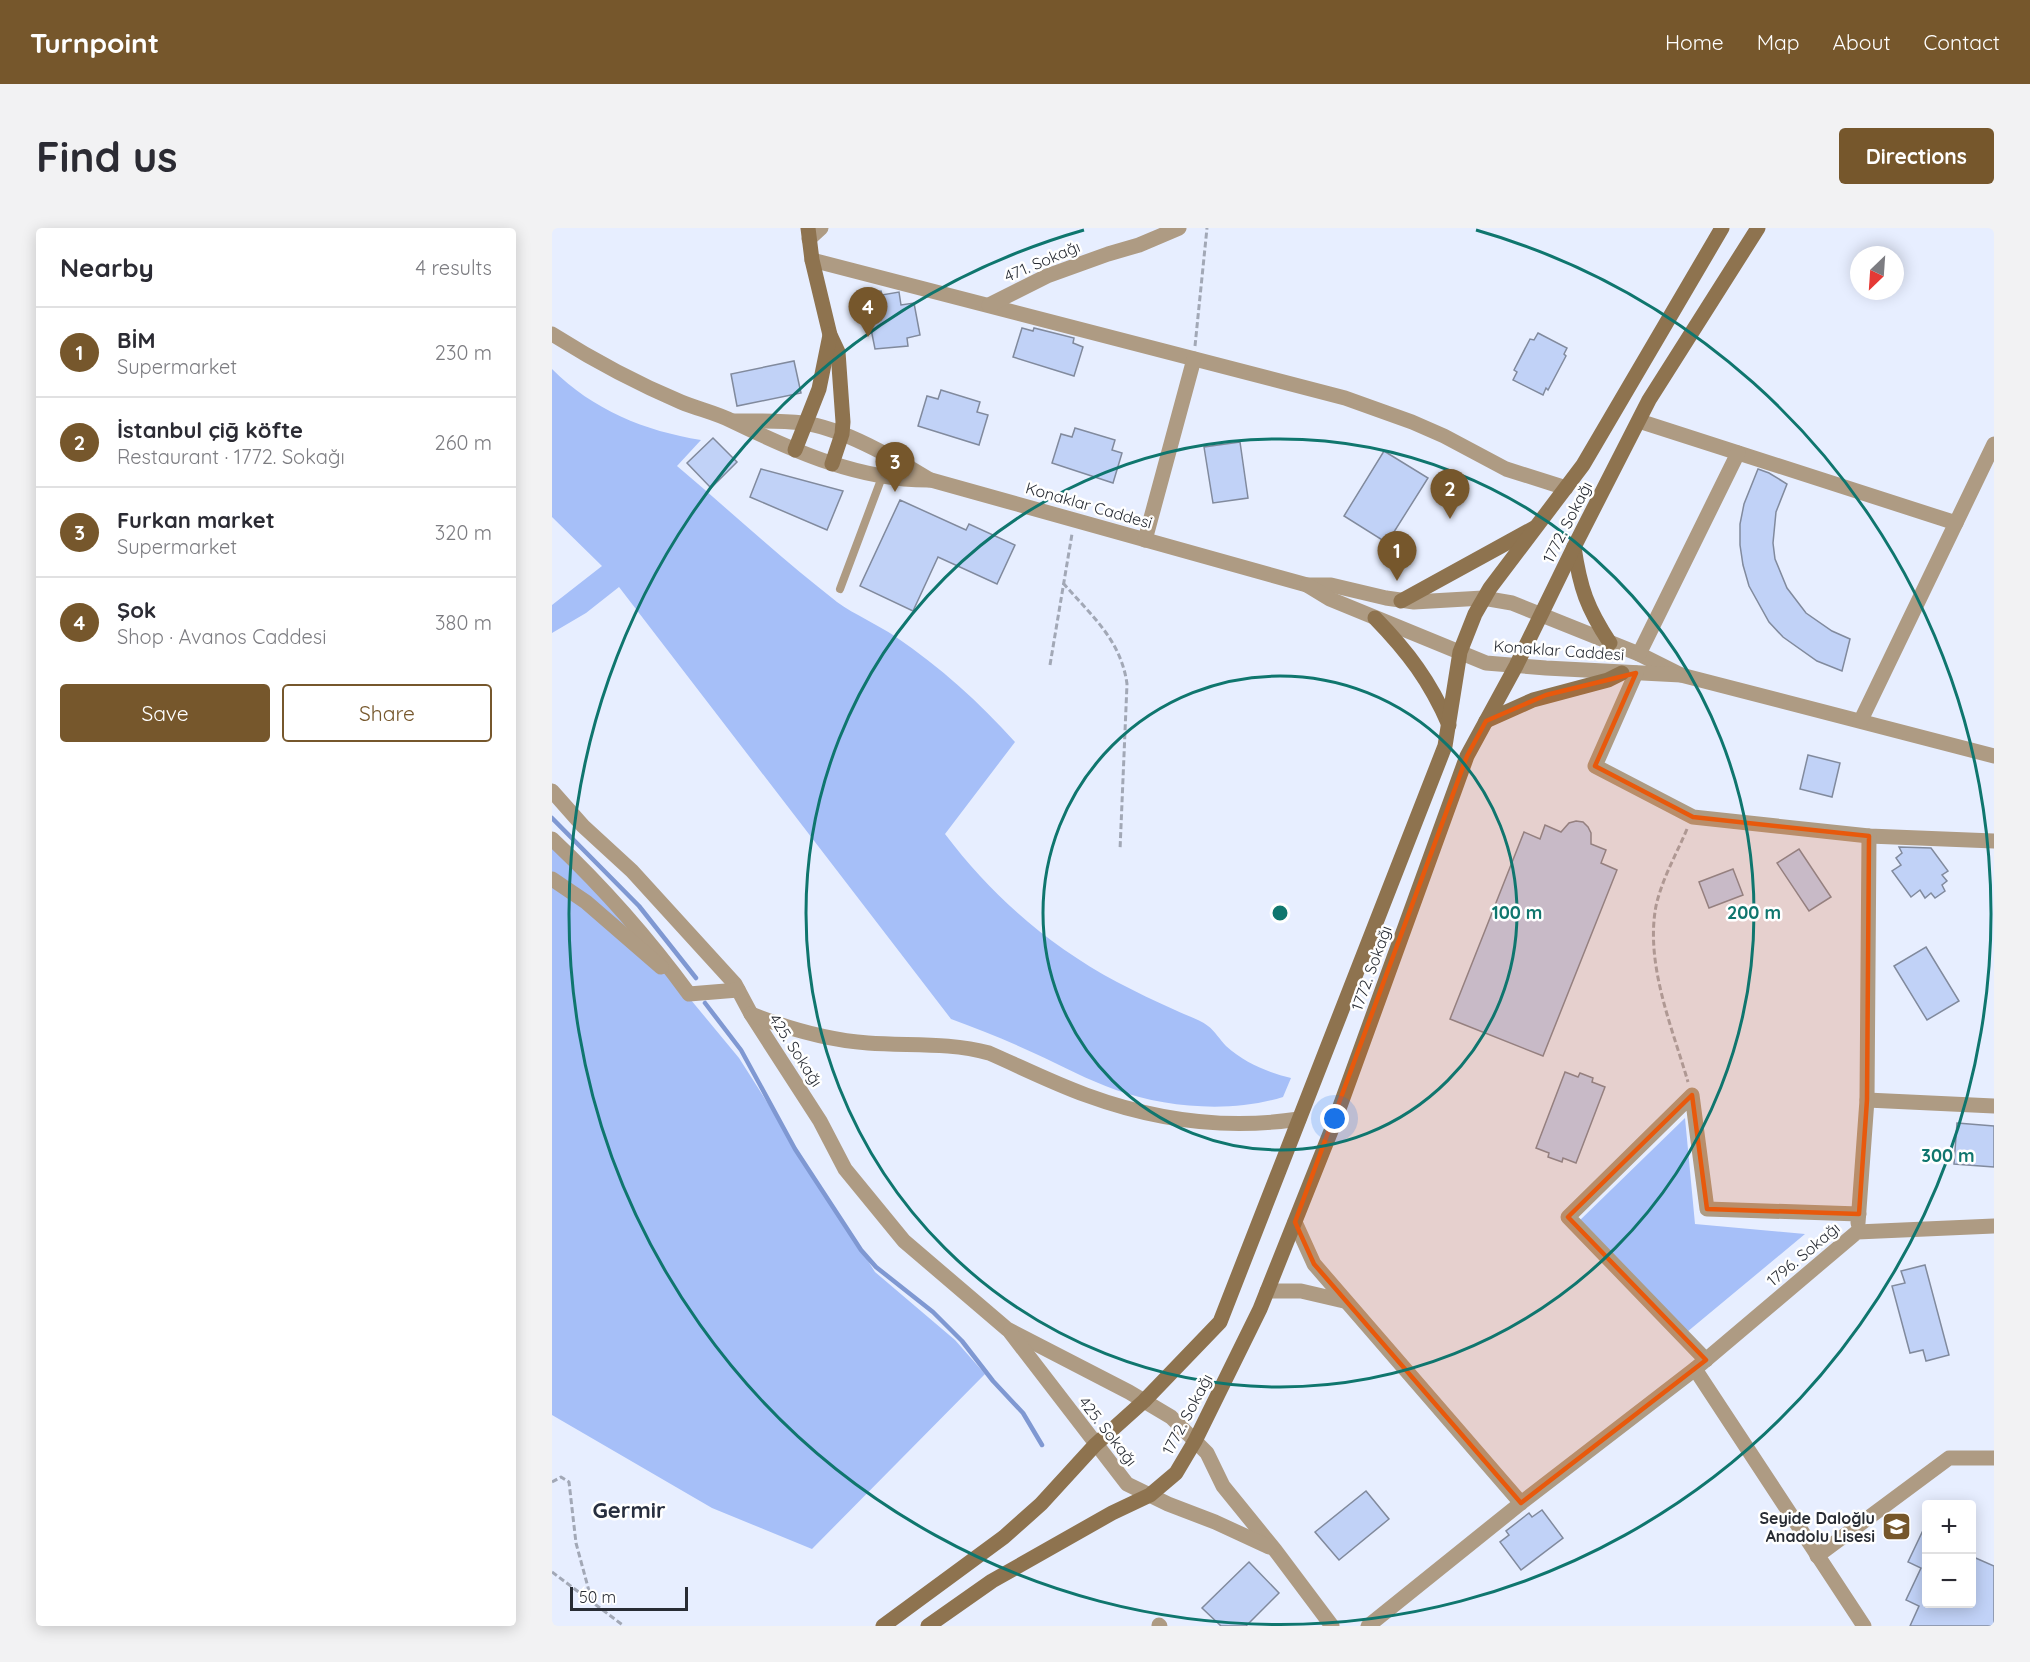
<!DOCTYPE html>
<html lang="en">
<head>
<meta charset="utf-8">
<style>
	:root { --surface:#fff; --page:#f2f2f3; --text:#2b2b33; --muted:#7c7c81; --line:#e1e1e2; --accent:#76572c }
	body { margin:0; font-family:Quicksand,sans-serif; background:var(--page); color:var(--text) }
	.controls { position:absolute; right:18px; bottom:18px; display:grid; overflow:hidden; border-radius:6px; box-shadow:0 3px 15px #0003 }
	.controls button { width:54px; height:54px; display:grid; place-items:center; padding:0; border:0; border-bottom:2px solid var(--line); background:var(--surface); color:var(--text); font:30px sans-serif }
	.compass { position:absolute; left:1298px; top:18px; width:54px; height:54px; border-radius:50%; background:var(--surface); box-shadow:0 3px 15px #0003; rotate:205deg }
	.scale { position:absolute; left:18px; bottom:15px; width:118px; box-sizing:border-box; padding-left:6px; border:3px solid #282c34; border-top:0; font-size:16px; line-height:21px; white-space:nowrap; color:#282c34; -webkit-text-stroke:4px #fff; paint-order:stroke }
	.you { position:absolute; left:783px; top:891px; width:21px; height:21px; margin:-15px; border:4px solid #fff; border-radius:50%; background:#1a73e8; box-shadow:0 0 0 9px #1a73e833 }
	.badge { display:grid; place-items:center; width:39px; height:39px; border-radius:50%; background:var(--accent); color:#fff; font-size:20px; font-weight:700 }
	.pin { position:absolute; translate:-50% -50px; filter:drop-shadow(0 2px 3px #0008) }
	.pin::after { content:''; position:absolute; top:32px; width:21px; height:18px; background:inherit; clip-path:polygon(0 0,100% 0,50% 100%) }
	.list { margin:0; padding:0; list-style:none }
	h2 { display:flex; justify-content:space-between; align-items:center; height:78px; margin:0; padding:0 24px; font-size:26px }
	h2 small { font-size:20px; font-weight:400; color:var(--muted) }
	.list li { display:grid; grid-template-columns:39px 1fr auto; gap:18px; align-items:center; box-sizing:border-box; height:90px; padding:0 24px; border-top:2px solid var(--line) }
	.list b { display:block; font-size:22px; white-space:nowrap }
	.list p { margin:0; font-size:20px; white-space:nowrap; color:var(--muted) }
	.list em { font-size:20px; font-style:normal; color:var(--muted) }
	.actions { display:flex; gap:12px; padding:18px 24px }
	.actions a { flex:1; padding:14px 0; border:2px solid var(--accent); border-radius:6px; text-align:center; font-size:21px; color:var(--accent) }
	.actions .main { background:var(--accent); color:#fff }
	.map { position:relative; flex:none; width:1442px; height:1398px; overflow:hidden; border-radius:6px }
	header { display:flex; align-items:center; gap:36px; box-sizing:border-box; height:84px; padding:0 30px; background:var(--accent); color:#fff }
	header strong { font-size:28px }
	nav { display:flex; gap:33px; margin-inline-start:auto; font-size:21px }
	.intro { display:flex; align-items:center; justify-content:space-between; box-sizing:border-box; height:144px; padding:0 36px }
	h1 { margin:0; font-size:42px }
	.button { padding:15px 27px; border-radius:6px; background:var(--accent); color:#fff; font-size:21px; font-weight:700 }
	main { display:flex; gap:36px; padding:0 36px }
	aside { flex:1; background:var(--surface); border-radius:6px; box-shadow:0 3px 15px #0003 }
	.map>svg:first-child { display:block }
	.green { fill:#a6bff8 }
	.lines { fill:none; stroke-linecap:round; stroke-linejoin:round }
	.stream { stroke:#7f98d2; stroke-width:4.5 }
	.building { fill:#c1d2f7; stroke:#818a9d; stroke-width:1.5 }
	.path { stroke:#a2a8b6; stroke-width:3; stroke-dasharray:6 3; stroke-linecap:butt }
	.lane { stroke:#ae9b83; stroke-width:8 }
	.street { stroke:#ae9b83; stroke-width:15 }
	.secondary { stroke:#8e734f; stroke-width:15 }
	.marked { fill:#e8590c; fill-opacity:0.2; stroke:#e8590c; stroke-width:4.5; stroke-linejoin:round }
	.ring { fill:none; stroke:#0f766e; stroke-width:3 }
	.labels { text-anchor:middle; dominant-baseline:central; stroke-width:5; stroke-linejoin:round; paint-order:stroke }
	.street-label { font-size:16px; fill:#282c34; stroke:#fff }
	.poi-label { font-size:16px; font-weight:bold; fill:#282c34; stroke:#fff; text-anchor:end }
	.district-label { font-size:22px; font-weight:bold; fill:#282f3f; stroke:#fff }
	.centre { fill:#0f766e; stroke:#fff; stroke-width:3 }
	.ring-label { font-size:18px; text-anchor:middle; font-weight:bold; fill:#0f766e; stroke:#fff; stroke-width:5; stroke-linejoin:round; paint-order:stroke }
</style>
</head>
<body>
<header>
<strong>Turnpoint</strong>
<nav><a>Home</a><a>Map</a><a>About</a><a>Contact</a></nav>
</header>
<div class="intro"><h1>Find us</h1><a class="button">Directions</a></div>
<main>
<aside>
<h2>Nearby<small>4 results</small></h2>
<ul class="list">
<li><span class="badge">1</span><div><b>BİM</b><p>Supermarket</p></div><em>230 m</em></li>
<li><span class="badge">2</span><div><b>İstanbul çiğ köfte</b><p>Restaurant · 1772. Sokağı</p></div><em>260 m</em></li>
<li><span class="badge">3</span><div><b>Furkan market</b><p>Supermarket</p></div><em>320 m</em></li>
<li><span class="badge">4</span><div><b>Şok</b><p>Shop · Avanos Caddesi</p></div><em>380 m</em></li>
</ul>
<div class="actions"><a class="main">Save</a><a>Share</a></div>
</aside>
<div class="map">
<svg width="1442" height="1398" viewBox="0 0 1442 1398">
	<rect width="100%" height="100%" fill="#e7eeff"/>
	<g class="green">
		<path d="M0 141C41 182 93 203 149 212L125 238C178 283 230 331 285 374 303 387 325 396 344 409 388 439 427 474 463 514L393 606C440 668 496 717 565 754 584 764 603 773 623 782 633 787 647 791 656 798 663 803 668 812 674 818 693 835 715 844 739 850L731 869C680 885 615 880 564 862 536 852 510 838 484 826 456 813 427 801 399 791L67 359 34 385 0 405V377L50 338 0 289Z"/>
		<polygon points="0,614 134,766 187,830 323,1044 403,1112 433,1146 260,1321 160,1280 0,1187"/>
		<polygon points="1133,890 1143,996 1253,1006 1135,1104 1024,996"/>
	</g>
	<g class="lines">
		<g class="stream">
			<polyline points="0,590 87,678 144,750"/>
			<polyline points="153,775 189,822 243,921 309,1022 324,1039 381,1084 410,1113 441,1153 471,1185 490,1217"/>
		</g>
	</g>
	<g class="building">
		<polygon points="329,63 330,67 347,64 349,77 362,75 368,107 355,110 356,118 323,121 312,66"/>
		<polygon points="470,100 481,103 482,100 522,110 521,115 531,119 522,148 461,129"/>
		<polygon points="986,105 1015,120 1012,126 1014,128 996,162 994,160 991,167 961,152 965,144 962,142 978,111 982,112"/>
		<polygon points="242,133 249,165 185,178 179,146"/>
		<polygon points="389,162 428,174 425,184 436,187 427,217 366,198 375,168 386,171"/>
		<polygon points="523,200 563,212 560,222 570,225 561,255 500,235 509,206 520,209"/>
		<polygon points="161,210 185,234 159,260 135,235"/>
		<polygon points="688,214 696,270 661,275 652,219"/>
		<polygon points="832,223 876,250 835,315 792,288"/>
		<polygon points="209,241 291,263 275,302 198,269"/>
		<polygon points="1206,241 1217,245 1235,256 1224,284 1221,315 1223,331 1235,360 1254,385 1280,403 1298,411 1290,443 1265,433 1231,409 1217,394 1197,358 1191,337 1188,317 1188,296 1192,276"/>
		<polygon points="348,272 414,302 417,296 463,317 445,356 386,329 361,383 308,358"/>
		<polygon points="1256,527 1288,535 1280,569 1248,561"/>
		<polygon points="1024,593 1031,594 1036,599 1039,605 1039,616 1054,622 1049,635 1065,642 991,828 898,791 972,604 988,611 993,597 1009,604 1017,595"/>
		<polygon points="1347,619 1379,620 1396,643 1390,647 1395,653 1390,657 1393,663 1383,670 1379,665 1373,670 1368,662 1359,669 1340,643 1349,637 1344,630 1350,625"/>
		<polygon points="1247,621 1279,669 1257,683 1225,635"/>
		<polygon points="1181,641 1191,667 1157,680 1147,654"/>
		<polygon points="1374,719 1407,773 1375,792 1342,738"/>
		<polygon points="1013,844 1026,849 1028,845 1041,850 1040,854 1053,859 1024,935 1011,930 1010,934 996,929 997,925 984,920"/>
		<polygon points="1405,895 1442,898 1442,939 1402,936"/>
		<polygon points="1373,1037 1397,1127 1374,1133 1371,1122 1358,1125 1340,1058 1353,1055 1349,1043"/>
		<polygon points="814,1263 837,1291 787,1332 763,1304"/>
		<polygon points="990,1282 1011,1310 969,1342 948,1314 957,1307 954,1303 977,1285 980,1289"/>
		<polygon points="1374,1296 1374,1376 1419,1376 1419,1328 1442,1338 1442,1398 1358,1398 1367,1378 1354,1372 1369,1340 1356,1334"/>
		<polygon points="697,1334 727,1365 694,1398 669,1398 650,1380"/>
	</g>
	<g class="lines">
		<g class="path">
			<polyline points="643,118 655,0"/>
			<path d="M511 355C539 387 569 412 575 456L568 622"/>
			<polyline points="498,437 520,306"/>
			<path d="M1135 601C1124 627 1110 651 1104 678 1093 736 1120 799 1136 854"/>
			<polyline points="0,1254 9,1249 17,1254 24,1315 40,1374"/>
			<polyline points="0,1344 72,1398"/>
		</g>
		<polyline class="lane" points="288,361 330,249"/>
		<g class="street">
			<polyline points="257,11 269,0"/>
			<polyline points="260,32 793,170 860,194 892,208 954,241 1014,260"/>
			<polyline points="437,77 495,48 556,26 587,17 627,0"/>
			<path d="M0 106C41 132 84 155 129 174 146 181 164 185 180 193 242 223 308 253 379 252L755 357H779L834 370 862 374 931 370 960 375 1087 426 1129 447"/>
			<path d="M182 193C205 193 228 192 251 195 291 200 344 231 378 252"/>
			<polyline points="1087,193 1404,295"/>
			<polyline points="593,312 642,131"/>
			<polyline points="755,357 778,371 934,435 994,440 1129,447 1442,528"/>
			<polyline points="1087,426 1186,225"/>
			<polyline points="1084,445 1043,538 1141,589 1317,608 1442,613"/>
			<polyline points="1309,492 1442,216"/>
			<polyline points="0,563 31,598 80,643 183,756 199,786 268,893 293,941 352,1013 455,1101 577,1164 619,1189 655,1225 671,1258 723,1322 780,1398"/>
			<path d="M0 611C51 659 96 710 137 766L186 762"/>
			<polyline points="0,651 34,674 109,739"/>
			<path d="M199 786C237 801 275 812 316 815 357 818 397 814 437 825 469 839 501 855 534 867 602 892 675 902 747 891"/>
			<polyline points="1315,872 1442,878"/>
			<polyline points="743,994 762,1036 969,1275"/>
			<polyline points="1306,995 1315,872 1317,608"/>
			<polyline points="715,1063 749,1063 792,1073"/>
			<polyline points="458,1104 575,1256 616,1276 663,1294 717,1319"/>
			<polyline points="1154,1132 1016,989 1140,867 1155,981 1307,986"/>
			<polyline points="1143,1141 1312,1398"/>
			<polyline points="1265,1328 1397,1230 1442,1230"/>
			<polyline points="607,1397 608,1398"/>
			<polyline points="816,1398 969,1275 1143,1141 1305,1004 1442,998"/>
		</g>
		<g class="secondary">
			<polyline points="256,0 260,32 278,107 286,124 291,194 290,206 280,236"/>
			<polyline points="243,222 267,161 278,107"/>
			<path d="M1022 319C1028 360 1035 380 1058 415"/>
			<polyline points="849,373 982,300"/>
			<path d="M823 390C856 424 878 453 897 497"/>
			<polyline points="934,493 981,472 1056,452 1070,445"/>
			<polyline points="331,1398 452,1309 489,1276 543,1217 592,1173 668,1094 893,518 908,424 923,386 938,360 1031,237 1170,0"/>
			<polyline points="376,1398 440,1353 560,1285 598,1267 624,1245 643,1213 708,1081 779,903 915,528 964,438 1022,319 1097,172 1206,0"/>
		</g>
	</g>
	<path class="marked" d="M1084 445 1043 538 1141 589 1317 608 1315 872 1307 986 1155 981 1140 867 1016 989 1154 1132 969 1275 762 1036 743 994 915 528 934 493 994 467Z"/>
	<g class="ring">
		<circle cx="728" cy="685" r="237"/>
		<circle cx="728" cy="685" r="474"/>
		<path d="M924 2A711 711 0 1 1 532 2"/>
	</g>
	<defs>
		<symbol id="school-square" viewBox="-11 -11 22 22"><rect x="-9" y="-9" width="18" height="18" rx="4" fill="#76572c" stroke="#fff"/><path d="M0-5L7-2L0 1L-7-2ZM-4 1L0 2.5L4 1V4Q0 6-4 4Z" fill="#fff"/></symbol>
	</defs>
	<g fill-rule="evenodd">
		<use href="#school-square" x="1328" y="1282" width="33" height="33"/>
	</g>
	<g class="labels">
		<g class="street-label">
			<text transform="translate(490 33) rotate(-23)">471. Sokağı</text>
			<text transform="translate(537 277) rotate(16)">Konaklar Caddesi</text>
			<text transform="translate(1015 294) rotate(-63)">1772. Sokağı</text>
			<text transform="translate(1007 422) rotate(4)">Konaklar Caddesi</text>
			<text transform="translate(819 740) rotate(-70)">1772. Sokağı</text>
			<text transform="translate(244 822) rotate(57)">425. Sokağı</text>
			<text transform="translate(1251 1026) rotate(-40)">1796. Sokağı</text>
			<text transform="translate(635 1186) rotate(-62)">1772. Sokağı</text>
			<text transform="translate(556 1203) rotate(52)">425. Sokağı</text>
		</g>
		<g class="poi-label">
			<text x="1323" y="1290">Seyide Daloğlu<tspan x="1323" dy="18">Anadolu Lisesi</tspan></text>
		</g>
		<g class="district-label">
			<text x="77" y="1282">Germir</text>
		</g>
	</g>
	<circle cx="728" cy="685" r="9" class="centre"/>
	<g class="ring-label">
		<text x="965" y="691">100 m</text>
		<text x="1202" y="691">200 m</text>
		<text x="1396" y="934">300 m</text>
	</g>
</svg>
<div class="controls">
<button>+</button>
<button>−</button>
</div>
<svg class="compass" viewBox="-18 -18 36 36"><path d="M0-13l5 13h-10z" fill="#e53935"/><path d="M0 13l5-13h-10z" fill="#7c7c81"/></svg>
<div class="scale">50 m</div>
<div class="you"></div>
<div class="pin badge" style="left:845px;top:353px">1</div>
<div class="pin badge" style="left:898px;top:291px">2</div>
<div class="pin badge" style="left:343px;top:264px">3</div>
<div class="pin badge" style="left:316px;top:109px">4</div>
</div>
</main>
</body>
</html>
